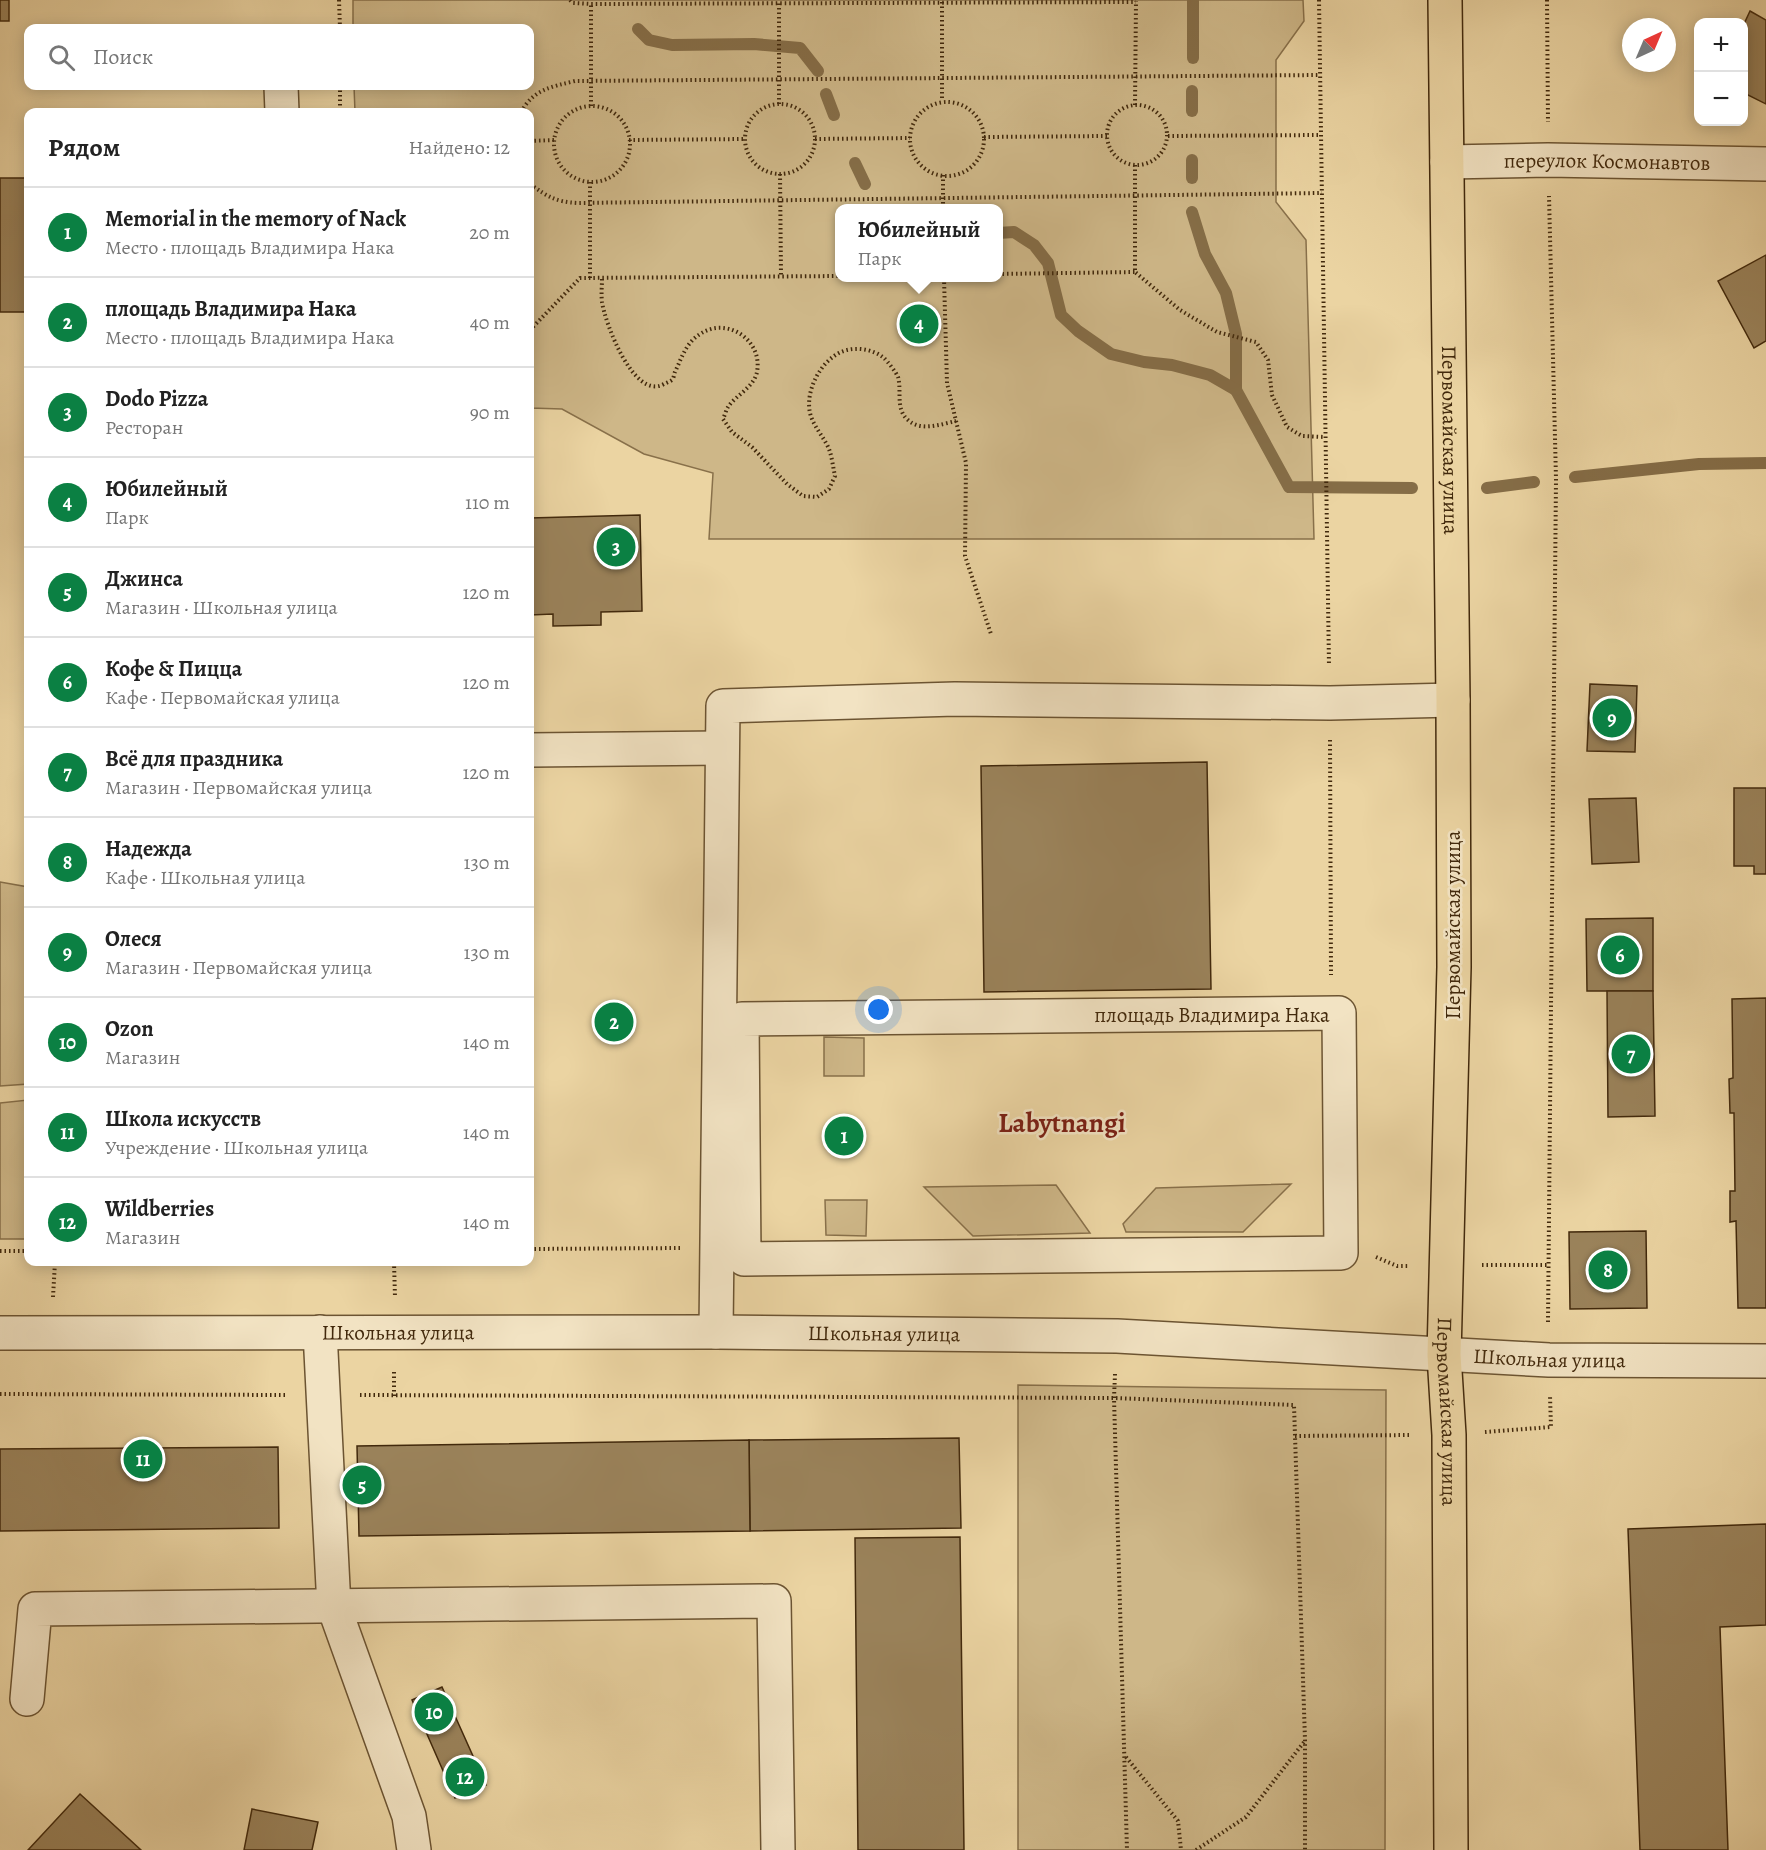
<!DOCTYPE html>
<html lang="ru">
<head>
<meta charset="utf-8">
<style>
	:root { --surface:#fff; --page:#f6f6f6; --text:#222; --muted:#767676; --line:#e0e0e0; --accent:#0b8043 }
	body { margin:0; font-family:Alegreya,serif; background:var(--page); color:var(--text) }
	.controls { position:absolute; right:18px; top:18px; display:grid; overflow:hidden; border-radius:12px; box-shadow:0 3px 15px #0003 }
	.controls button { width:54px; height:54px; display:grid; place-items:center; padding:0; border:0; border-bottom:2px solid var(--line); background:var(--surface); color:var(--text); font:30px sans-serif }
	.compass { position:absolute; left:1622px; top:18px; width:54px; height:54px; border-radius:50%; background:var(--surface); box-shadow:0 3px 15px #0003; rotate:44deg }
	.you { position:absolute; left:879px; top:1010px; width:21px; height:21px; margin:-15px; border:4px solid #fff; border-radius:50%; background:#1a73e8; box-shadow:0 0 0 9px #1a73e833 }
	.badge { display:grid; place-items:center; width:39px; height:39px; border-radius:50%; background:var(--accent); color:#fff; font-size:20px; font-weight:700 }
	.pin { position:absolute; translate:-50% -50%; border:3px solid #fff; box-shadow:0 2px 6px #0006 }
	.popup { position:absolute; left:835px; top:204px; width:168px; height:78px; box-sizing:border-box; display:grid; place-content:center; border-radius:12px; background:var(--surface); filter:drop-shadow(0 2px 4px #0005); font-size:20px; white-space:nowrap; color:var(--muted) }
	.popup b { font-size:22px; color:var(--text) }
	.popup::after { content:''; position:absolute; left:50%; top:100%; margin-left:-12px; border:12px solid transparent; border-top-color:var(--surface) }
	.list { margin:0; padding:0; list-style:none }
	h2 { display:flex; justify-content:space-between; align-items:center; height:78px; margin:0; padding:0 24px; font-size:26px }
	h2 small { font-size:20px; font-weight:400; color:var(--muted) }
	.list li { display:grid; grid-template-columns:39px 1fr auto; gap:18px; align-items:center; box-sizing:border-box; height:90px; padding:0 24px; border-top:2px solid var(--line) }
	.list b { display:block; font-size:22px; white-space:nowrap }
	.list p { margin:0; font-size:20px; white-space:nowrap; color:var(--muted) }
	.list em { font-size:20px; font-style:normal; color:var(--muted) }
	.icon { flex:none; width:33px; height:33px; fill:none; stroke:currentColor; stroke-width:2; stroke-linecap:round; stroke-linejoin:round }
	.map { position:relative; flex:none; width:1766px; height:1850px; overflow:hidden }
	.search { position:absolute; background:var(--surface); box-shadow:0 3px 15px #0003; left:24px; top:24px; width:510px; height:66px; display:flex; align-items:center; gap:15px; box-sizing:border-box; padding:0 21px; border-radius:12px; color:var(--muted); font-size:22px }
	.panel { position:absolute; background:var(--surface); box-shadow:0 3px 15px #0003; left:24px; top:108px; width:510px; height:1158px; border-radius:12px }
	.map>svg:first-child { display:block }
	.green { fill:#ceb788; stroke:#88704a; stroke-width:1.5; fill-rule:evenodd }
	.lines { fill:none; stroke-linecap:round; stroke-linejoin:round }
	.stream { stroke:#856d47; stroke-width:12 }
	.building { fill:#9a825a; stroke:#42290c; stroke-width:1.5 }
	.minor-casing { stroke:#6c5432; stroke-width:36 }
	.major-casing { stroke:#42290c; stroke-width:36 }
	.path { stroke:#42290c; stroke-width:4; stroke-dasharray:1.5 3; stroke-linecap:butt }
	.minor { stroke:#f2e3c3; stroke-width:33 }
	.major { stroke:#ebd4a2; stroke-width:33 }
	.labels { text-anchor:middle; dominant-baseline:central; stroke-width:5; stroke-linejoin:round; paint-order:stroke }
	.street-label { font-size:21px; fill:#42290c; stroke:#f2e3c3 }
	.district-label { font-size:27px; font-weight:bold; fill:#7a1f14; stroke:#f2e3c3 }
</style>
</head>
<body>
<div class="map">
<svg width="1766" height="1850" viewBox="0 0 1766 1850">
	<rect width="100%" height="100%" fill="#ebd4a2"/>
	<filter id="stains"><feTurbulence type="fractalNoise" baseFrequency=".00333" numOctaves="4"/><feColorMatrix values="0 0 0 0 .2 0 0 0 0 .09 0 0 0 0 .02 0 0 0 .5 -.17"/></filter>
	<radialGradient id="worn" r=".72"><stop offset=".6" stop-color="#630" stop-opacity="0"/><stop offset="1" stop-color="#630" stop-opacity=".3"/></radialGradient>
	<g class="green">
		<path d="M353 0H1303L1304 21 1276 60V202L1306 240 1314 539H709L713 473 644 454 562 409 530 408V112H355L354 86H530V28H353ZM998 208V278H840V208Z"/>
		<polygon points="0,882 28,887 28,1084 0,1086"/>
		<polygon points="824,1037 864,1038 864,1076 824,1076"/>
		<polygon points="28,1100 28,1239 0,1239 0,1103"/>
		<polygon points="1291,1184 1243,1232 1126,1232 1123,1224 1156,1188"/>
		<polygon points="1056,1185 1090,1233 973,1236 924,1187"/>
		<polygon points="825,1200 867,1200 866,1236 826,1235"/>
		<polygon points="1018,1385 1386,1390 1385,1850 1018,1850"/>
	</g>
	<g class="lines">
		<g class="stream">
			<polyline points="638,29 649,40 672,45 754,44 800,48 818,71"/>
			<polyline points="1193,58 1193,0"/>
			<polyline points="1192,91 1192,111"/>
			<polyline points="826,94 834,115"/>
			<polyline points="1192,160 1192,178"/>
			<polyline points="855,163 865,184"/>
			<polyline points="1192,212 1205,254 1226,293 1236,334 1236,390 1289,487 1412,488"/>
			<polyline points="998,233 1014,232 1034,245 1048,263 1061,315 1078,331 1111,354 1144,362 1172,365 1210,375 1236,390"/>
			<polyline points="1575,477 1699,464 1766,463"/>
			<polyline points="1487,488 1534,482"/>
		</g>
	</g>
	<g class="building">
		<rect x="0" y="0" width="9" height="21"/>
		<polygon points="1750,11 1766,20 1766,104 1744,93 1744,24"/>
		<polygon points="27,164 28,164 28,312 0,312 0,178 27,178"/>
		<polygon points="1766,255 1766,341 1754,348 1718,281"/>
		<polygon points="640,515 642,611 601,612 601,625 553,626 553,614 530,615 530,518"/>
		<polygon points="1590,684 1637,686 1635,752 1587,751"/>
		<polygon points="1207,762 1211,989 984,992 981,766"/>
		<polygon points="1734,788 1766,788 1766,874 1754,874 1754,866 1734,866"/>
		<polygon points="1636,798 1639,862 1592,864 1589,799"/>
		<polygon points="1653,918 1653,991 1587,991 1586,919"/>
		<polygon points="1607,991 1653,991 1655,1116 1608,1117"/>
		<polygon points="1766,998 1766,1308 1738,1308 1736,1221 1730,1222 1730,1191 1735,1191 1734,1113 1730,1113 1729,1079 1733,1078 1732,999"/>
		<polygon points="1646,1231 1647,1308 1570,1309 1569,1232"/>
		<polygon points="959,1438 961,1528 750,1531 749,1440"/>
		<polygon points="749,1440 750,1531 359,1536 357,1446"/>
		<polygon points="278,1447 279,1528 0,1531 0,1449"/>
		<polygon points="1766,1524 1766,1625 1720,1627 1728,1850 1640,1850 1628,1529"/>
		<polygon points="960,1537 964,1850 858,1850 855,1538"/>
		<polygon points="442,1687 486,1785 455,1798 412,1700"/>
		<polygon points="80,1794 141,1850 28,1850"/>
		<polygon points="252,1809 318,1822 312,1850 244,1850"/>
	</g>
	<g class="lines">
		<defs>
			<g id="minor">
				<polyline points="281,86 282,112"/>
				<path id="s1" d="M1447 162 1548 160 1766 164"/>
				<polyline points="530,750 721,748"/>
				<polygon points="1339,1013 1341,1253 744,1259 742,1019"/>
				<polyline points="320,1332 334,1607 409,1816 414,1850"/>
				<polyline points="716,1332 723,706 955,699 1330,703 1453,700"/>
				<path id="s2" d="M0 1333 716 1332 1117 1336 1549 1360 1766 1361"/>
				<polyline points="27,1699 35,1609 774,1601 778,1850"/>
			</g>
			<g id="major">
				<path id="s3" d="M1445 0 1453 700 1454 967 1444 1355 1449 1435 1451 1850"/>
			</g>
		</defs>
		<use href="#minor" class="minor-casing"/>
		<use href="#major" class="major-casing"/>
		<g class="path">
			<polyline points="339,0 340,28"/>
			<polyline points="570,0 573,3 591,4 1136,2"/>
			<polyline points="1319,0 1329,666"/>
			<polyline points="1547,0 1548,122"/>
			<polyline points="942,2 942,101"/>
			<polyline points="340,86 340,112"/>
			<circle cx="947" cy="139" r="37"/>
			<circle cx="780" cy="139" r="35"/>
			<polyline points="779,104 779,3"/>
			<circle cx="1137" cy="135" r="30"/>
			<polyline points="1135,105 1136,1"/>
			<polyline points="591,106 591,4"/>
			<circle cx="592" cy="144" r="38"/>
			<path d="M521 112C534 89 551 87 575 81L1320 75"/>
			<polyline points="1168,136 1321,135"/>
			<polyline points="984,137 1107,136"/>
			<polyline points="815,139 910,138"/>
			<polyline points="629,140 745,139"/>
			<polyline points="530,141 554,140"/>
			<polyline points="1135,165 1135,272 1180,310 1217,332 1256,342 1268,360 1272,395 1287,427 1302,436 1325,437"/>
			<polyline points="780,174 781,276"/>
			<polyline points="943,175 943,208"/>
			<path d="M530 184C548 197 556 202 578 203L1322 193"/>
			<polyline points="998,274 1135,272"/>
			<polyline points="590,278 590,182"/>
			<polyline points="944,278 947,383 966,463 965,556 991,634"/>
			<path d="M602 279C602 286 601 294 602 302 605 323 634 401 664 384 666 383 669 382 672 380 674 378 674 374 675 372 682 357 686 343 700 334 727 316 763 340 757 372 754 387 736 395 728 407 726 410 725 415 723 419L732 432 752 447 787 484 803 496 817 497 829 489 835 476C833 467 832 457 829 449 824 437 813 426 810 413 805 390 821 361 841 352 855 346 873 349 884 358 888 362 896 372 898 377 902 391 895 409 908 420 921 432 942 424 956 421"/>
			<polyline points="530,330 580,278 840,276"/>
			<polyline points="1330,740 1331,975"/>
			<polyline points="530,1249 681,1248"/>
			<polyline points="0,1251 28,1251"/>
			<polyline points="1376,1257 1397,1266 1409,1266"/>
			<polyline points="394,1262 395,1297"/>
			<polyline points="1482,1265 1548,1265"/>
			<polyline points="53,1297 55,1262"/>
			<polyline points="1548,1322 1556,479 1549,196"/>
			<polyline points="1115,1374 1114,1398 1127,1850"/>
			<polyline points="0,1394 287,1395"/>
			<polyline points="360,1395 1114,1398 1294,1405 1305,1740 1305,1850"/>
			<polyline points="394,1396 394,1370"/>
			<polyline points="1485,1432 1551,1427 1550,1396"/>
			<polyline points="1295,1436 1411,1435"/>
			<polyline points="1126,1757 1178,1821 1181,1850"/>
			<polyline points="1196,1850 1246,1817 1304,1742"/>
		</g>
		<use href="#minor" class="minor"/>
		<use href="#major" class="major"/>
	</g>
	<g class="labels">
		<g class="street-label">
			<text stroke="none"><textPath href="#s1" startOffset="160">переулок Космонавтов</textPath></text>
			<text stroke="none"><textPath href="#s3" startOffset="440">Первомайская улица</textPath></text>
			<text transform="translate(1453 925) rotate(-90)">Первомайская улица</text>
			<text x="1212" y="1015">площадь Владимира Нака</text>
			<text stroke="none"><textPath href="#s2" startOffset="398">Школьная улица</textPath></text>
			<text stroke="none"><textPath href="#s2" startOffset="884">Школьная улица</textPath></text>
			<text stroke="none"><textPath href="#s2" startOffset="1550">Школьная улица</textPath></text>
			<text stroke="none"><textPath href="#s3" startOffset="1412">Первомайская улица</textPath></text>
		</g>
		<g class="district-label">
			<text x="1062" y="1123">Labytnangi</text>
		</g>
	</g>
	<rect width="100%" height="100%" filter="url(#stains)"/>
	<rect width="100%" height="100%" fill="url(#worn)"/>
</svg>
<div class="controls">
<button>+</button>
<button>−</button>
</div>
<svg class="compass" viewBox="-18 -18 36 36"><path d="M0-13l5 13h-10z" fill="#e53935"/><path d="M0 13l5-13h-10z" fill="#767676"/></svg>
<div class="you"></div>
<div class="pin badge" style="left:844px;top:1136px">1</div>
<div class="pin badge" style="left:614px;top:1022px">2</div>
<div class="pin badge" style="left:616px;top:547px">3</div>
<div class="pin badge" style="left:919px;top:324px">4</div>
<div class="popup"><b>Юбилейный</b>Парк</div>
<div class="pin badge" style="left:362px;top:1485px">5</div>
<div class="pin badge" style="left:1620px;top:955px">6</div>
<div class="pin badge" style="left:1631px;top:1054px">7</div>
<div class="pin badge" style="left:1608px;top:1270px">8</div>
<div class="pin badge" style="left:1612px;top:718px">9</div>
<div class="pin badge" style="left:434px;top:1712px">10</div>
<div class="pin badge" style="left:143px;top:1459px">11</div>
<div class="pin badge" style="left:465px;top:1777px">12</div>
<div class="search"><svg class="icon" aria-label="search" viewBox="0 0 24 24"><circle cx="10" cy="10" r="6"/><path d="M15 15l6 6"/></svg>Поиск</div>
<section class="panel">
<h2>Рядом<small>Найдено: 12</small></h2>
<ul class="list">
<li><span class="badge">1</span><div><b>Memorial in the memory of Nack</b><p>Место · площадь Владимира Нака</p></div><em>20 m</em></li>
<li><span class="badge">2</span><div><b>площадь Владимира Нака</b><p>Место · площадь Владимира Нака</p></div><em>40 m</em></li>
<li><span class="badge">3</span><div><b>Dodo Pizza</b><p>Ресторан</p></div><em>90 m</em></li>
<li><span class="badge">4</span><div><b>Юбилейный</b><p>Парк</p></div><em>110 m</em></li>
<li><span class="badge">5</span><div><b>Джинса</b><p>Магазин · Школьная улица</p></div><em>120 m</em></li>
<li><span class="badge">6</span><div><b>Кофе &amp; Пицца</b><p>Кафе · Первомайская улица</p></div><em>120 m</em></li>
<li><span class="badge">7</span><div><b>Всё для праздника</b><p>Магазин · Первомайская улица</p></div><em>120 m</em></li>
<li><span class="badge">8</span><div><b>Надежда</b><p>Кафе · Школьная улица</p></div><em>130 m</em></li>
<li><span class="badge">9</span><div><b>Олеся</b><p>Магазин · Первомайская улица</p></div><em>130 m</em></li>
<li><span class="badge">10</span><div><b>Ozon</b><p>Магазин</p></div><em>140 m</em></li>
<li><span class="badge">11</span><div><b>Школа искусств</b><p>Учреждение · Школьная улица</p></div><em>140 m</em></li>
<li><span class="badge">12</span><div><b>Wildberries</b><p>Магазин</p></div><em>140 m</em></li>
</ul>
</section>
</div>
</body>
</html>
